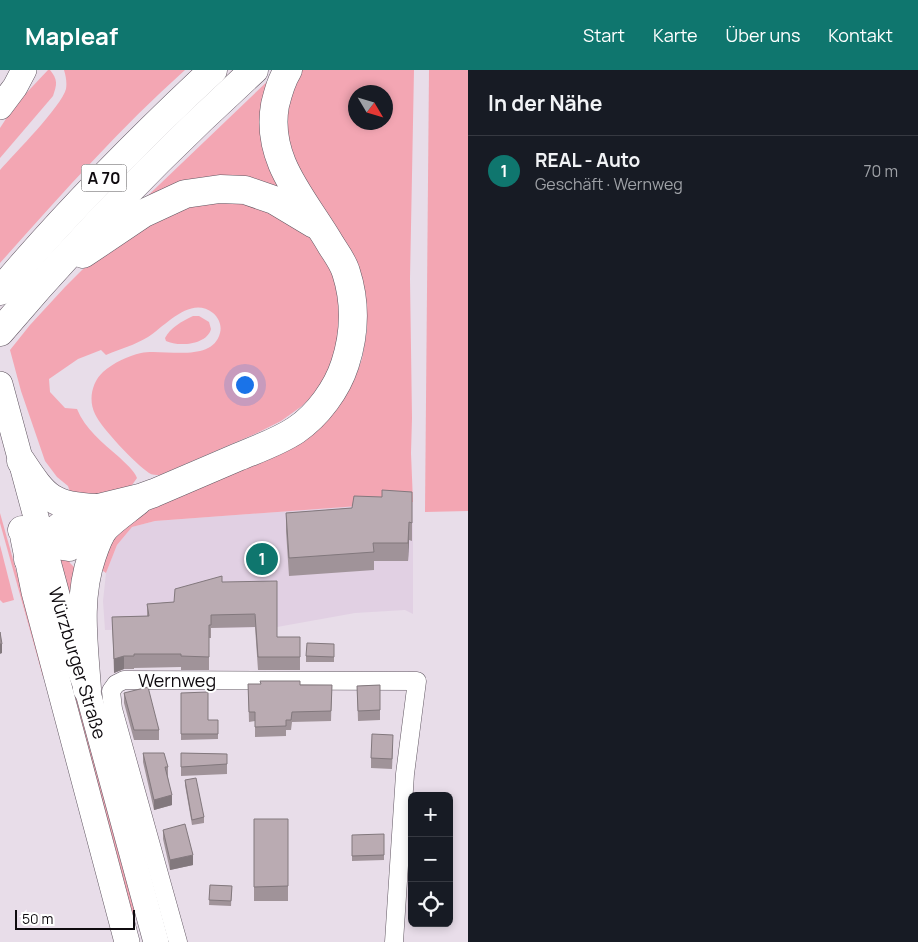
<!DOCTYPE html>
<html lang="de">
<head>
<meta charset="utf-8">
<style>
	:root { --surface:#171b24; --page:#20242c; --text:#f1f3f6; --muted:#9ea1a6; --line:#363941; --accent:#0f766e }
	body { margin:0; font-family:Manrope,sans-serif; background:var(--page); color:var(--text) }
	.controls { position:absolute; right:15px; bottom:15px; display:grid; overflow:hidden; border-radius:8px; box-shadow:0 2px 8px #0003 }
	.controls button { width:45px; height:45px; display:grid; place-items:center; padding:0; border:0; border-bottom:1px solid var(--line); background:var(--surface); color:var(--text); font:25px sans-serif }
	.compass { position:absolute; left:348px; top:15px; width:45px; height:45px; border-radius:50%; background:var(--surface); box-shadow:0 2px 8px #0003; rotate:128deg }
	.scale { position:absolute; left:15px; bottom:12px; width:120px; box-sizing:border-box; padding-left:5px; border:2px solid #0f0b0f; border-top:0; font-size:14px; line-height:18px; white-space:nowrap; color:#0f0b0f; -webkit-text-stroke:4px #fff; paint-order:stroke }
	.you { position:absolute; left:244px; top:314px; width:18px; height:18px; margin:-12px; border:4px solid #fff; border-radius:50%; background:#1a73e8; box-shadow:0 0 0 8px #1a73e833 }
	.badge { display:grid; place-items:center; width:32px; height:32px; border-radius:50%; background:var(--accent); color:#fff; font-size:16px; font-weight:700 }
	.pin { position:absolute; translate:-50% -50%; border:2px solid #fff; box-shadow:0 1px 5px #0006 }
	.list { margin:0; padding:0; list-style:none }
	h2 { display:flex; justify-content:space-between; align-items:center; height:65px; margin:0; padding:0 20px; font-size:21px }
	h2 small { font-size:16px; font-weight:400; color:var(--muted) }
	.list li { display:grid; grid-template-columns:32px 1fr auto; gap:15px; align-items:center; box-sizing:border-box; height:70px; padding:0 20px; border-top:1px solid var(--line) }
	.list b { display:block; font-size:19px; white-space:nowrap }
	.list p { margin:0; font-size:16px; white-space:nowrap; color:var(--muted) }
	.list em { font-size:16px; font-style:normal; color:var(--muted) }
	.icon { flex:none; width:28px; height:28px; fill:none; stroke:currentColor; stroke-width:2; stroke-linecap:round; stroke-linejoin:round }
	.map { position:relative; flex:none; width:468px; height:872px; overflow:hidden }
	header { display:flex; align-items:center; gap:30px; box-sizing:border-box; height:70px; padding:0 25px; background:var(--accent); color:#fff }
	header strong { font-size:24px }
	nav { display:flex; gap:28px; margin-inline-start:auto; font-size:18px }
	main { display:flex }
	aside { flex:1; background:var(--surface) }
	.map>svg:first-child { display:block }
	.built { fill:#e1d0e3 }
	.green { fill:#f3a6b3; fill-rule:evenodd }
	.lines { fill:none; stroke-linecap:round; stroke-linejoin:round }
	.street-casing { stroke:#605661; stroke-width:19 }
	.secondary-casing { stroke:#605661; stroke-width:26 }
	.highway-casing { stroke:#605661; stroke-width:29 }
	.street { stroke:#fff; stroke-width:18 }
	.secondary { stroke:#fff; stroke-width:25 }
	.highway { stroke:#fff; stroke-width:28 }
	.wall { fill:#a09399 }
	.shaded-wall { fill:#82787d }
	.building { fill:#baabb2; stroke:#82787d }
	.labels { text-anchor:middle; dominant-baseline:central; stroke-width:4; stroke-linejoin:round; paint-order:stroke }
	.shield { fill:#fff; stroke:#575457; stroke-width:1 }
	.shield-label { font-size:16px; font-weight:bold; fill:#0f0b0f }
	.street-label { font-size:18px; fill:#0f0b0f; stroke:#fff }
</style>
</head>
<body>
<header>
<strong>Mapleaf</strong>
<nav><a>Start</a><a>Karte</a><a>Über uns</a><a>Kontakt</a></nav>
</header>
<main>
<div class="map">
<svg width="468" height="872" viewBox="0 0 468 872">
	<rect width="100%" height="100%" fill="#e8dde9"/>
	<polygon class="built" points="413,432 413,544 405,540 355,543 277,557 105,560 103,531 106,503 117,475 132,457 155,451"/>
	<g class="green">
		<path d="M48 0H50C58 10 57 14 53 26L0 88V58L15 35Z"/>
		<path d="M64 0H185C119 59 59 127 0 193V100C15 83 61 37 66 19 67 13 66 6 64 0Z"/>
		<path d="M299 0H414L410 209 412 348 411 383 413 432 155 451 132 457 117 475 106 503 96 496 108 473 129 452 339 332 354 310 362 289 367 260 366 233 306 121 281 51ZM356 22H386V52H356Z"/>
		<polygon points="429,0 468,0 468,441 425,442"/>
		<polygon points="274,5 291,126 258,115 137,136"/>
		<path d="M243 130 283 143 319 174 343 225V272L318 320 302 336 281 351 257 363 160 405C156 405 152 405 149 403 135 393 102 359 95 344 88 330 92 312 103 302 113 293 128 286 141 283 162 278 212 294 220 263 222 256 219 248 213 243 191 225 166 255 148 267 135 275 120 279 106 285L101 280 78 289 49 309 50 322 65 338 77 339C85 359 103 373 119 387 125 393 134 400 137 408L132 415 91 429 71 425 68 416 57 407 45 391 21 321 10 280 30 255 65 217 82 200 110 178 185 135Z"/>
		<path d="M193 246H199L209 252 211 259C207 275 178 277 166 271L165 268C170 258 182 251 193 246Z"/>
		<polygon points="0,443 46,607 43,607 0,453"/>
		<polygon points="0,475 14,530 3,533 0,530"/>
		<polygon points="68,487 70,493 78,501 74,542 54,491"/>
		<polygon points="47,511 139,844 131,847 63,586"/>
	</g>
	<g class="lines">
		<defs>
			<polyline id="street" points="178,872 113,639 111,621 116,614 124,610 417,611 405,704 394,872"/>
			<g id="secondary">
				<polyline points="0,37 15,17 24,0"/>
				<polyline points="0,314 72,580 87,619 156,872"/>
				<polyline points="23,468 34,522 127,872"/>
			</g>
			<g id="highway">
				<polyline points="83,184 144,143 185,124 220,119 245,120 274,130 314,154"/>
				<path d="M0 221C66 143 138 70 213 0"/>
				<path d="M0 262C79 169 164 82 254 0"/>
				<path d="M21 391C46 429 52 436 98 438"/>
				<polyline points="22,460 43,473 69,477 104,459"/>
				<path d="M28 489 50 464 62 455 98 438 143 427 154 423C182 411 210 399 238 387 257 379 278 372 296 360 318 345 337 319 345 294 355 263 356 233 346 202 343 192 336 183 331 175 305 130 265 91 275 35 278 23 281 11 288 0"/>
				<path d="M87 619C84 574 77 529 92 486 95 477 99 465 105 458 115 448 127 440 138 431"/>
			</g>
		</defs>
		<use href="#street" class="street-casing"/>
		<use href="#secondary" class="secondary-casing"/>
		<use href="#highway" class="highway-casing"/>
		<use href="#street" class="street"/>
		<use href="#secondary" class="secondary"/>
		<use href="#highway" class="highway"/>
	</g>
	<g class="wall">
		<polygon points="412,422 412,471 409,470 408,491 374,491 374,500 289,506 286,461 286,443 352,438 382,427"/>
		<polygon points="222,512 277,567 300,567 300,600 258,600 255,557 211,558 211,568 209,568 209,600 181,600 181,597 134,598 134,599 124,599 114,603 112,547 147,546 147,534 174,532"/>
		<polygon points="334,574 334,592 306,592 306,586"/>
		<polygon points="248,614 332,615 331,651 292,652 291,660 286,660 286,666 255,667 255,651 249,652"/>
		<polygon points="380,615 380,650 358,651 357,616"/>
		<polygon points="124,623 159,660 159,670 134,670 124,633"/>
		<polygon points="181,623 208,650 218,650 218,669 181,670"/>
		<polygon points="393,675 392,699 371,698 371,688"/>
		<polygon points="143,683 168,697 168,707 172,735 154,740 143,692"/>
		<polygon points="181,683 227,684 227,704 181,706"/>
		<polygon points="185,710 204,747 204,753 192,755 185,715"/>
		<rect x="254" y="749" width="34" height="82"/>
		<polygon points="163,760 193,795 170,800 163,769"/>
		<polygon points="352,765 384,785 384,790 352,791"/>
		<polygon points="210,815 232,816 231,836 209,835"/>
	</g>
	<g class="shaded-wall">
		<polygon points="409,452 409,470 408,491 408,473"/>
		<polygon points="0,574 2,574 2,583 0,584"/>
		<polygon points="124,586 124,599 114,603 114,589"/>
		<polygon points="172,725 172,735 154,740 154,730"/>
		<polygon points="193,785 193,795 170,800 170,790"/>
	</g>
	<g class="building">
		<polygon points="382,420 412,422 412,453 409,452 408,473 373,473 374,482 289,488 286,443 352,438 354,426 382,427"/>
		<polygon points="222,506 222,512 277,511 277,567 300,567 300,587 258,587 255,544 211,545 211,555 209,555 209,587 181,586 181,584 134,584 134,586 124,586 114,589 112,547 149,546 147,534 174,532 175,519"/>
		<polygon points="0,562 2,574 0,574"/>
		<polygon points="307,573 334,574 334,587 306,586"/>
		<polygon points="260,611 300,611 300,615 332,615 331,641 292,642 291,650 286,650 286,656 255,657 255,642 249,642 248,614 261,614"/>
		<polygon points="380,615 380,640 358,641 357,616"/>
		<polygon points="148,617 159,660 134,660 124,623"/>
		<polygon points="208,622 208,650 218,650 218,664 181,664 181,623"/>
		<polygon points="372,664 393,665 392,689 371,688"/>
		<polygon points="143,683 164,683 168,697 165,697 172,725 154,730"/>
		<polygon points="181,683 227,684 227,694 181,697"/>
		<polygon points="196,708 204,747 192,750 185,710"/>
		<polygon points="254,749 288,749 288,816 254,817"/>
		<polygon points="185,754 193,785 170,790 163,760"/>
		<polygon points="384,764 384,785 352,786 352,765"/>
		<polygon points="210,815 232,816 231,831 209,830"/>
	</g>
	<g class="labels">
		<rect class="shield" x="81.5" y="94.5" width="45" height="27" rx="4"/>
		<g class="shield-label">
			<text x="104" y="108">A 70</text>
		</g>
		<g class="street-label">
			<text transform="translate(78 593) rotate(73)">Würzburger Straße</text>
			<text x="177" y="610">Wernweg</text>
		</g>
	</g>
</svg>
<div class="controls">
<button>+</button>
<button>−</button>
<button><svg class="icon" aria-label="locate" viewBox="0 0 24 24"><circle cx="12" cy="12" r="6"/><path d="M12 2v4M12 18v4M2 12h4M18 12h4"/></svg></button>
</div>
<svg class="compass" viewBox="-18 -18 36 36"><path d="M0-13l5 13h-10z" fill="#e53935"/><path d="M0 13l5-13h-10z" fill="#9ea1a6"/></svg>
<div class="scale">50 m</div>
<div class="you"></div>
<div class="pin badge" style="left:262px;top:489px">1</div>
</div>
<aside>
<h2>In der Nähe<small></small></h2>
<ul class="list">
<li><span class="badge">1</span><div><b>REAL - Auto</b><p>Geschäft · Wernweg</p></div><em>70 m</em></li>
</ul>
</aside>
</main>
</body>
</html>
